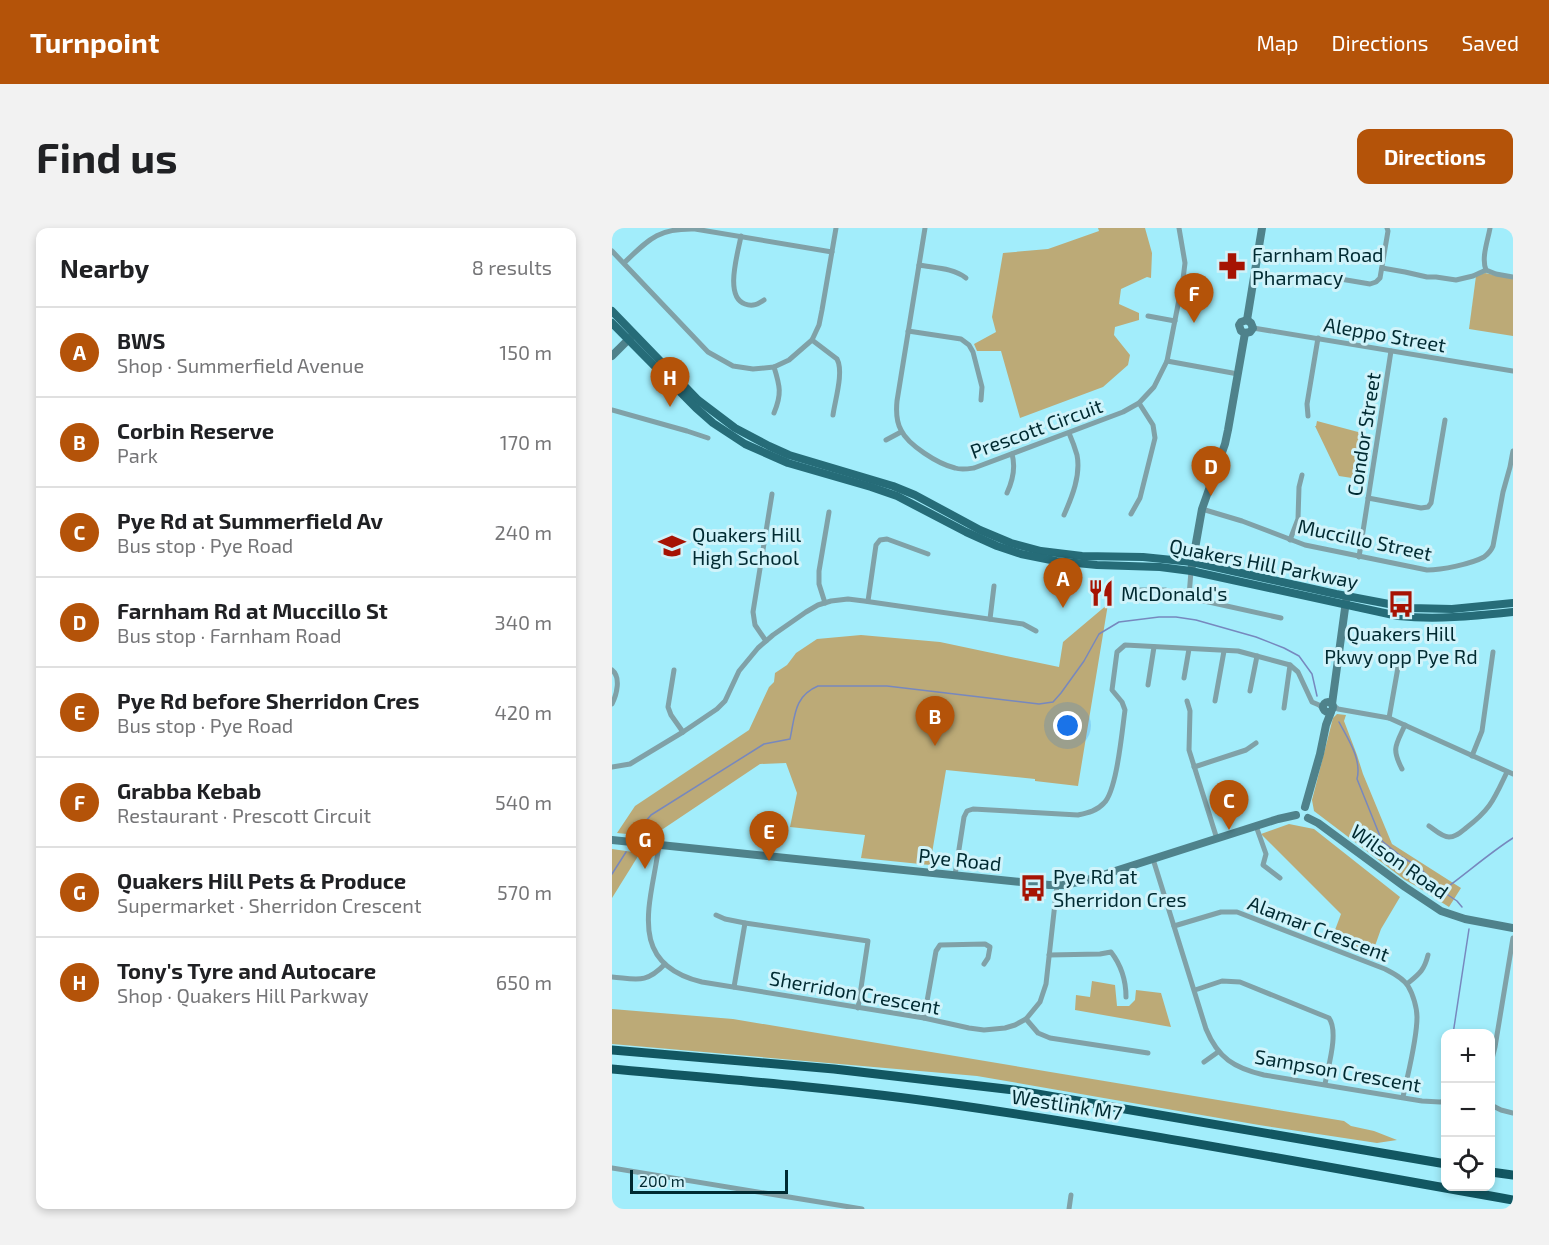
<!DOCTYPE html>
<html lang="en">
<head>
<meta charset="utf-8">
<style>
	:root { --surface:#fff; --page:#f2f2f2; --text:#202124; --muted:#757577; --line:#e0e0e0; --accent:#b45309 }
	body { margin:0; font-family:"Exo 2",sans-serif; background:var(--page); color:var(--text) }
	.controls { position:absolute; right:18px; bottom:18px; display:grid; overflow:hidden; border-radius:12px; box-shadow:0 3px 9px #0003 }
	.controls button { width:54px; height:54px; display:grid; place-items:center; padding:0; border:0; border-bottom:2px solid var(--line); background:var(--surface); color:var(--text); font:30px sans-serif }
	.scale { position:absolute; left:18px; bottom:15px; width:158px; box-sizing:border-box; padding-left:6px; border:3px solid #002a31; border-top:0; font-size:16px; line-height:21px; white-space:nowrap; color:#002a31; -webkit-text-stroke:4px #d0f3fa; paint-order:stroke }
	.you { position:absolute; left:456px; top:498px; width:21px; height:21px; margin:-15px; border:4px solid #fff; border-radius:50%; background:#1a73e8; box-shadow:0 0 0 9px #1a73e833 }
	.badge { display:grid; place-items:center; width:39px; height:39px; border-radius:50%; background:var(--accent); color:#fff; font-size:20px; font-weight:700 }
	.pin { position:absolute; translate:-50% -50px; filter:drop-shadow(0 2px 3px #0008) }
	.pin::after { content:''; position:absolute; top:32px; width:21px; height:18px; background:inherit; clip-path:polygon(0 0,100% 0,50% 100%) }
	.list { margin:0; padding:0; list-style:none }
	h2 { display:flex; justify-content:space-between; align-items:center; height:78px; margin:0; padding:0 24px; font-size:26px }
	h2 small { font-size:20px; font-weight:400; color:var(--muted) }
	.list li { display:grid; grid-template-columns:39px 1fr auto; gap:18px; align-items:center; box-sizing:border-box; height:90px; padding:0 24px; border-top:2px solid var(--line) }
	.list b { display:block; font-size:22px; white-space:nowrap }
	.list p { margin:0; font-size:20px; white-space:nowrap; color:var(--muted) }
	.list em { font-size:20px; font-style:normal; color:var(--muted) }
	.icon { flex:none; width:33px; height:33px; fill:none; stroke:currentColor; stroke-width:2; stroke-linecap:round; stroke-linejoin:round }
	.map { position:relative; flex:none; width:901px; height:981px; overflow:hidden; border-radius:12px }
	header { display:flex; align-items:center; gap:36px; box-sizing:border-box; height:84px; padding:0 30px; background:var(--accent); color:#fff }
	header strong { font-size:28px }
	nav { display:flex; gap:33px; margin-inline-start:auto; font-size:21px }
	.intro { display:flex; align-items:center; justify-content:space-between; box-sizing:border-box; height:144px; padding:0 36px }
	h1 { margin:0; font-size:42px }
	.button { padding:15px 27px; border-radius:12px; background:var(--accent); color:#fff; font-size:21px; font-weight:700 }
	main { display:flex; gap:36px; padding:0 36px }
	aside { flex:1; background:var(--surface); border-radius:12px; box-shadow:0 3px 9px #0003 }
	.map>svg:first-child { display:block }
	.green { fill:#bcaa77 }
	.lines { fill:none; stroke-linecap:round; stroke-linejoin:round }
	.stream { stroke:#7788be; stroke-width:1.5 }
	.street { stroke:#80a1a7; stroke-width:5 }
	.secondary { stroke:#4f828b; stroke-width:8 }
	.primary { stroke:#266c78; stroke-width:8 }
	.highway { stroke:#125762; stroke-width:9 }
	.labels { text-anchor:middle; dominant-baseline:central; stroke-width:6; stroke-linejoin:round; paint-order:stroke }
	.poi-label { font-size:20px; fill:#002a31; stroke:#d0f3fa; text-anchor:start }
	.street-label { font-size:20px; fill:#002a31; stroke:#d0f3fa }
</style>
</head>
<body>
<header>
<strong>Turnpoint</strong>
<nav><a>Map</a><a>Directions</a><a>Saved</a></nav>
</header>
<div class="intro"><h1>Find us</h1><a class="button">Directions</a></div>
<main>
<aside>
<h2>Nearby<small>8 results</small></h2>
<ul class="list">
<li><span class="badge">A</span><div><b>BWS</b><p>Shop · Summerfield Avenue</p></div><em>150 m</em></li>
<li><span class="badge">B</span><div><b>Corbin Reserve</b><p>Park</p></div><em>170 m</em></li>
<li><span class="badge">C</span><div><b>Pye Rd at Summerfield Av</b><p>Bus stop · Pye Road</p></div><em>240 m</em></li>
<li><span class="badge">D</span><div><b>Farnham Rd at Muccillo St</b><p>Bus stop · Farnham Road</p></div><em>340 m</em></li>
<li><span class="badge">E</span><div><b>Pye Rd before Sherridon Cres</b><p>Bus stop · Pye Road</p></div><em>420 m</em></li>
<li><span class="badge">F</span><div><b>Grabba Kebab</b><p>Restaurant · Prescott Circuit</p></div><em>540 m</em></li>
<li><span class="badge">G</span><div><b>Quakers Hill Pets &amp; Produce</b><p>Supermarket · Sherridon Crescent</p></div><em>570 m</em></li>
<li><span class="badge">H</span><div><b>Tony's Tyre and Autocare</b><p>Shop · Quakers Hill Parkway</p></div><em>650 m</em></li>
</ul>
</aside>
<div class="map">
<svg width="901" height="981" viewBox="0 0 901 981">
	<rect width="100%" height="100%" fill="#a2edfb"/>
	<g class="green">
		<polygon points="486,0 533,0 540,25 539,50 535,49 509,61 507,76 527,85 527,92 503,99 502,107 518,127 516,137 491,159 408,190 389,123 365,123 362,116 384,104 380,89 391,25 436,21 487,3"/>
		<polygon points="873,45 901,51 901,108 857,101 864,48"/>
		<polygon points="705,193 761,208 753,252 727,248 703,198 704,198"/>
		<polygon points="496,376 466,558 423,553 423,551 334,542 318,637 249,630 253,607 178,599 185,565 174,535 148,536 48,603 44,609 5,605 23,578 137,502 157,459 162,454 163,445 175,437 184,425 205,411 249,407 328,414 447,439 451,414"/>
		<polygon points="725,486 734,487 732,493 745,527 751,546 780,616 849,660 837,679 804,658 793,652 702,583 700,572 721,490"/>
		<polygon points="677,596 702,601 788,669 769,701 759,729 720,710 729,686 649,606"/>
		<polygon points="0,621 28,625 0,670"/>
		<polygon points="480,753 503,757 505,778 517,778 523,772 524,762 549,765 559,799 463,782 464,767 478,769"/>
		<polygon points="0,781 121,791 732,893 739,898 762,903 785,912 765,915 647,897 365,848 0,816"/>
	</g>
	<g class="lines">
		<g class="stream">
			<path d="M727 494C736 511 750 531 745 551L770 613 790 629 807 639 830 663 845 673 850 679"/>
			<path d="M23 606 39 587 152 516 178 511C183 488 182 468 206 458H275L427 476 441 474 449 465 472 433 487 406 507 394 547 389H564L584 392 644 409 672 420 687 428 700 446 705 468"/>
			<polyline points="0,646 14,624"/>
			<path d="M830 663C854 646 876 626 901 610"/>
			<polyline points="841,806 857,701"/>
		</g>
		<g class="street">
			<path d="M313 0 285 173C284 183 284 193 289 202 296 217 326 236 343 240 349 242 355 241 362 240L511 184 527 175 542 159 555 133 571 51 573 35 567 0"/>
			<path d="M878 0C876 12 869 30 874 42L884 46 901 49"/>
			<path d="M129 8C126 25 112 69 133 76 141 79 146 76 152 72"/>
			<polyline points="0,23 96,124 121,138 141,141 162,139 177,132 200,112 207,97 210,82 224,0"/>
			<path d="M12 35C37 11 46 0 83 1L220 24"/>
			<path d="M307 37C323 40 341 40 354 50"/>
			<polyline points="770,40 793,44 815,49 824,49 844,52 861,48 874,42"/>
			<polyline points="705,47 758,56 764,54 768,50 776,3 775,0"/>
			<polyline points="536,88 563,93"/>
			<polyline points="641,100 901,143"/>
			<polyline points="296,103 349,111 357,117 361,124 370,159 369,172"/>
			<path d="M200 112 225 131C232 144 223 172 221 187"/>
			<polyline points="555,133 626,146"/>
			<polyline points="0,182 75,203 96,210"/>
			<path d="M162 185C170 166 168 158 162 139"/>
			<polyline points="696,188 695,176 706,110"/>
			<polyline points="274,212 289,204"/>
			<path d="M395 265C401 252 404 240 400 226"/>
			<polyline points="756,270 809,280 816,279 819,275 833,192"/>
			<path d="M590 281 630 293 693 317 815 342C830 342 859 336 872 329 876 326 879 323 881 318L891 264 898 239 901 223"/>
			<polyline points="519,286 528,270 543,210 541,197 527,175"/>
			<path d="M452 287C460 269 469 247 465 227 463 220 460 212 457 205"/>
			<polyline points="678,312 686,291 687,259 690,247"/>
			<polyline points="747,329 779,123"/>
			<polyline points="523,362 553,362 583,371 669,390"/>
			<polyline points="577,368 579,343"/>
			<polyline points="256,373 264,317 268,312 275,311 316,326"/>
			<polyline points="213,375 207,356 207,343 217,284"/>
			<polyline points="378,391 382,358"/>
			<polyline points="154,413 143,397 141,384 160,266"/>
			<path d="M0 442C9 449 5 466 0 476"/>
			<polyline points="62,442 56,479 59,487 71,504"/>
			<polyline points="572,450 577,421"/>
			<polyline points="536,457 542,419"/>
			<polyline points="638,463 645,428"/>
			<polyline points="575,473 578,483 577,522 605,611"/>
			<polyline points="603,473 612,423"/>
			<polyline points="721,477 726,481 777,490 901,546"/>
			<polyline points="672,480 678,437"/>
			<polyline points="777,490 788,428"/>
			<polyline points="860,528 870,503 881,424"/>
			<polyline points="0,539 18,536 71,504 105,481 113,473 127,443 146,420 161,407 194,384 206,377 219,373 236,371 252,373 411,396 424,403"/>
			<polyline points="582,539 634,522 644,515"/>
			<path d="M790 541C779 520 784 517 793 497"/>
			<polyline points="644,598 654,626 651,637 668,650"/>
			<path d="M817 598C823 602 830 609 837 609 844 609 849 604 854 600 879 581 882 571 895 544"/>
			<path d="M47 617C40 673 12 735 90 754L312 790 357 800 372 802 393 800 403 797 414 791 428 774 434 756 445 657"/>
			<path d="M541 631 594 801C606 830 622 840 652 847L810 873 828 874 834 873"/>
			<path d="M343 647 352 589 355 583 361 581 466 587C475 585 485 583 492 575 505 562 510 503 513 482L510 474 500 462 505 424 513 417 626 423 678 437 686 444 700 474 707 477 711 481"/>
			<polyline points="104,687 113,691 133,695 256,713 246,780"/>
			<path d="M562 698 609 684H625L773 741C781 745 791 750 796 758 801 766 805 780 805 789 805 812 796 845 791 869"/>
			<path d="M437 727 488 726 499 724C509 737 514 753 514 769"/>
			<path d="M0 749C25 751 34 756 53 736"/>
			<path d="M795 756C807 746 812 743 816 727"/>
			<polyline points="122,759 133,695"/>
			<path d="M583 762 610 753 628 754 717 790C727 804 716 839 713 856"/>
			<polyline points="312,790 324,723 328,717 373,716 378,719 376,730 372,736"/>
			<polyline points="414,791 426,805 438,810 536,825"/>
			<polyline points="592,834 606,824"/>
			<polyline points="879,835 883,819 901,710"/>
			<polyline points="879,877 889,882 901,885"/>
			<polyline points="0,940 250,981"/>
			<polyline points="457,981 459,967"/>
		</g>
		<g class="secondary">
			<polyline points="635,92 650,0"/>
			<polyline points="633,105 638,104 641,100 639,95 635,92"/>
			<polyline points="633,105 629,103 627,97 629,94 635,92"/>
			<polyline points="0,128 20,108"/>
			<polyline points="579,343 590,281 613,216 616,202 633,105"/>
			<circle cx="716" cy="479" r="5"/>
			<polyline points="720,476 734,373"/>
			<polyline points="693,579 708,526 714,497 719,484"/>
			<polyline points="696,590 706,595 793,659 829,683 853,691 901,700"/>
			<polyline points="0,612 437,657 452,657 475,652 666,591 684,587"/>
		</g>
		<g class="primary">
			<polyline points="0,83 86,172 123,200 157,218 177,227 281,258 303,267 368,302 399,315 429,323 470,328 531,329 580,334 724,366 798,380 840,381 901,375"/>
			<path d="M0 95 84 180 101 195 133 216 176 235 259 259 285 268 354 304 385 318 409 326 444 333 485 337 548 339 579 343 786 388C825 392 862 388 901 384"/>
		</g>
		<g class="highway">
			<polyline points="0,822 222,841 402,862 834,936"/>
			<path d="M0 841C112 851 225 860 337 876 526 903 713 939 901 972"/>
			<polyline points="879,944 901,947"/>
		</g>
	</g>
	<defs>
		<symbol id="pharmacy-bare" viewBox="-9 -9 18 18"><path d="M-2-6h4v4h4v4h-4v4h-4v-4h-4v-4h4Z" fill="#a61303" stroke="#d0f3fa" stroke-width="2.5" paint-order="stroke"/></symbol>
		<symbol id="school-bare" viewBox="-9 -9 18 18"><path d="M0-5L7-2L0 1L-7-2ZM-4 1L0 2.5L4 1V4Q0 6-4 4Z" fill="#a61303" stroke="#d0f3fa" stroke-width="2.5" paint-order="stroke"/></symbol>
		<symbol id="restaurant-bare" viewBox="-9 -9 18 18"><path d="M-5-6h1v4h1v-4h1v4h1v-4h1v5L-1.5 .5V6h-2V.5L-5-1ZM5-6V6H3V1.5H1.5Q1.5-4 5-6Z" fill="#a61303" stroke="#d0f3fa" stroke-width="2.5" paint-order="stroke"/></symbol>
		<symbol id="bus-bare" viewBox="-9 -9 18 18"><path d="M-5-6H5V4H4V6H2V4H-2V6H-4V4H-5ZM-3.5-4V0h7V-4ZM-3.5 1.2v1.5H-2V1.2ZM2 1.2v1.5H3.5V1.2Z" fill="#a61303" stroke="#d0f3fa" stroke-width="2.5" paint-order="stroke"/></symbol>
	</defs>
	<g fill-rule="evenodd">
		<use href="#pharmacy-bare" x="601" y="19" width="38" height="38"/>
		<use href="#school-bare" x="41" y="299" width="38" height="38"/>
		<use href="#restaurant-bare" x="470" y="346" width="38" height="38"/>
		<use href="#bus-bare" x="770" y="357" width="38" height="38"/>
		<use href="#bus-bare" x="402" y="641" width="38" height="38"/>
	</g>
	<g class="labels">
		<g class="poi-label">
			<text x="640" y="26">Farnham Road<tspan x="640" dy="23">Pharmacy</tspan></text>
			<text x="80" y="306">Quakers Hill<tspan x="80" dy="23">High School</tspan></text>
			<text x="509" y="365">McDonald's</text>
			<text x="789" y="405" text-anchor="middle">Quakers Hill<tspan x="789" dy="23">Pkwy opp Pye Rd</tspan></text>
			<text x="441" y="648">Pye Rd at<tspan x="441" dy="23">Sherridon Cres</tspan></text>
		</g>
		<g class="street-label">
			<text transform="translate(773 106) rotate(10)">Aleppo Street</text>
			<text transform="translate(424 200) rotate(-20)">Prescott Circuit</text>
			<text transform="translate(751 206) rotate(-81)">Condor Street</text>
			<text transform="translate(753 311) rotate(12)">Muccillo Street</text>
			<text transform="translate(652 335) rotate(11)">Quakers Hill Parkway</text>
			<text transform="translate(348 631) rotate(6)">Pye Road</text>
			<text transform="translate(788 633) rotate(35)">Wilson Road</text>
			<text transform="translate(707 700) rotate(21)">Alamar Crescent</text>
			<text transform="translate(243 764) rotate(10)">Sherridon Crescent</text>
			<text transform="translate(726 842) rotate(10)">Sampson Crescent</text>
			<text transform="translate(455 876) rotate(9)">Westlink M7</text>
		</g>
	</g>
</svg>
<div class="controls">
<button>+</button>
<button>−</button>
<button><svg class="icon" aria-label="locate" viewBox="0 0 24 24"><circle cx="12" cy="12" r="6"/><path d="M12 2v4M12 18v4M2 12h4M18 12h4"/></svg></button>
</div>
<div class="scale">200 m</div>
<div class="you"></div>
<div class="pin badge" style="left:451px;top:380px">A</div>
<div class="pin badge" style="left:323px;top:518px">B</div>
<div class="pin badge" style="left:617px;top:602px">C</div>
<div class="pin badge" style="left:599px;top:268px">D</div>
<div class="pin badge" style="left:157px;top:633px">E</div>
<div class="pin badge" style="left:582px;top:95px">F</div>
<div class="pin badge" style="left:33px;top:641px">G</div>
<div class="pin badge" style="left:58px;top:179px">H</div>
</div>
</main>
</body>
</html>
